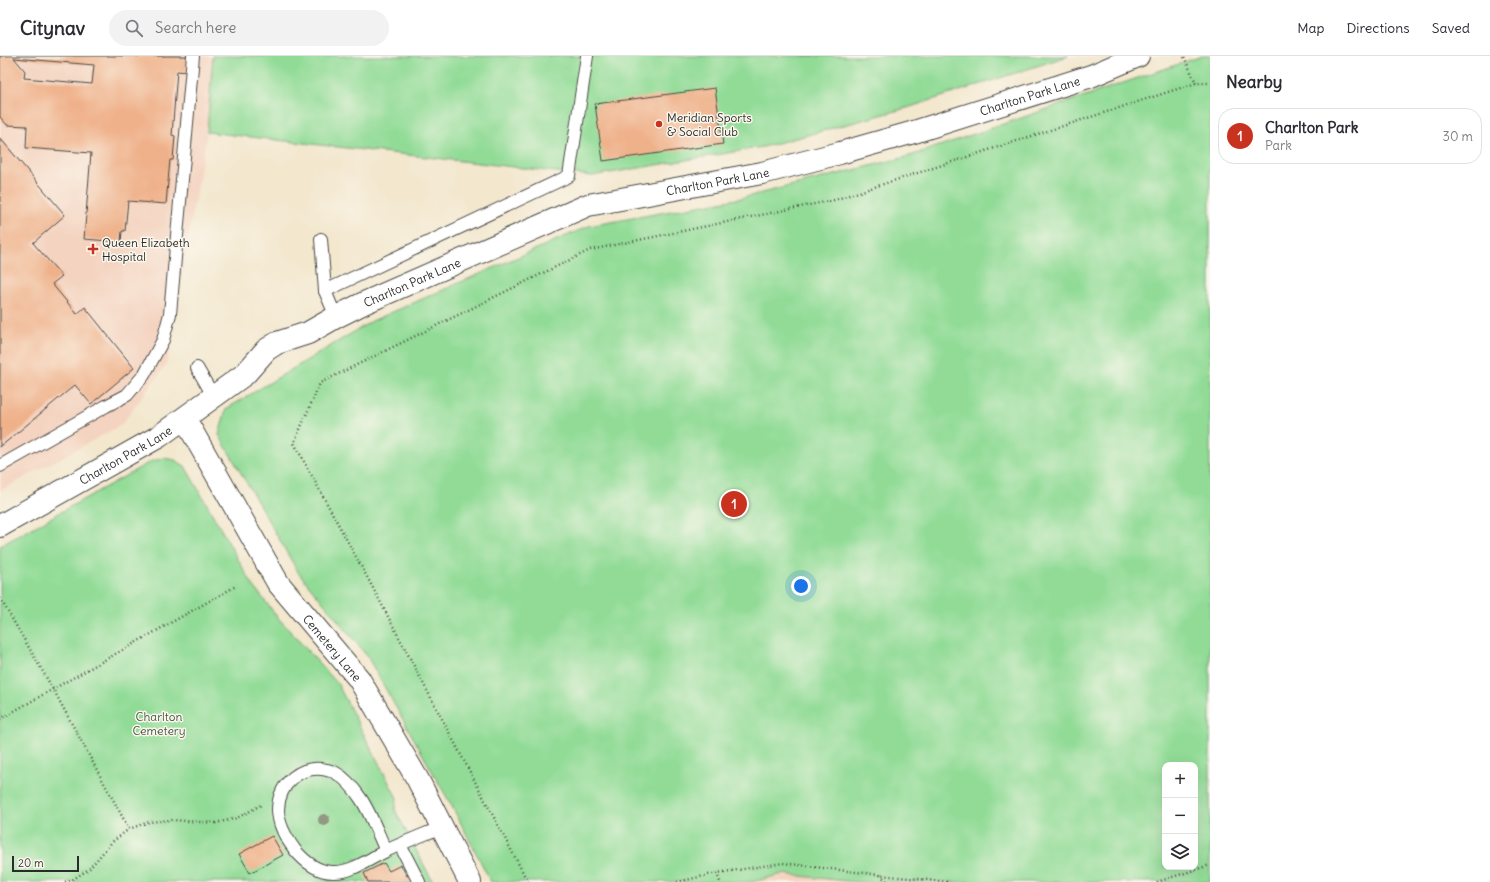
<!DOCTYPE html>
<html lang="en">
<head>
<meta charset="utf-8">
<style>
	:root { --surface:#fff; --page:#f2f2f3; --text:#2b2b33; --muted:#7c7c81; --line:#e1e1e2; --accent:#c8321e }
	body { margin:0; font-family:Delius,sans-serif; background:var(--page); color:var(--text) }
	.controls { position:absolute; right:12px; bottom:12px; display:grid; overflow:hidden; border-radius:8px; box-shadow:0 4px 16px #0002 }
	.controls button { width:36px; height:36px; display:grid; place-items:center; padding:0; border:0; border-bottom:1px solid var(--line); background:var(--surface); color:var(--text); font:20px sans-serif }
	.scale { position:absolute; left:12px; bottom:10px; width:67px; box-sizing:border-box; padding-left:4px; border:2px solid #2b2b2b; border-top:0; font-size:11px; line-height:14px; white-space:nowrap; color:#2b2b2b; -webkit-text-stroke:3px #fbf7ec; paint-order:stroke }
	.you { position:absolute; left:801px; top:530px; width:14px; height:14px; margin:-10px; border:3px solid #fff; border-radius:50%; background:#1a73e8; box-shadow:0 0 0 6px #1a73e833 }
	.badge { display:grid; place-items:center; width:26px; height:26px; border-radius:50%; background:var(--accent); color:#fff; font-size:13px; font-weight:700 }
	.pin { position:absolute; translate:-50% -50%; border:2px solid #fff; box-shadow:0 1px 4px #0006 }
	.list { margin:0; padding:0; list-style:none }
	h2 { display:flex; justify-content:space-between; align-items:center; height:52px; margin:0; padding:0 16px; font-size:17px }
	h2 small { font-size:13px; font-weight:400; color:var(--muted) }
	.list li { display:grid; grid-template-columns:26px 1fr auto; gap:12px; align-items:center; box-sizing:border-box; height:56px; margin:0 8px 8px; padding:0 8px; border:1px solid var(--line); border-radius:16px }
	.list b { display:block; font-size:15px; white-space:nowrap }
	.list p { margin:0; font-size:13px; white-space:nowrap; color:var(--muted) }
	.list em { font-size:13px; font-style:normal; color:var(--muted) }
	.icon { flex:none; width:22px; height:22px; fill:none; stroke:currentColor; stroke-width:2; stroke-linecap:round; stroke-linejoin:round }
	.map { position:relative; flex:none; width:1210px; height:826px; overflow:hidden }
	header { display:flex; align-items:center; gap:24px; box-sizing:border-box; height:56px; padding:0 20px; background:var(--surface); border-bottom:1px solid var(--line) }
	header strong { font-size:19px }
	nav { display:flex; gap:22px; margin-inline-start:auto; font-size:14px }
	.search { width:280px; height:36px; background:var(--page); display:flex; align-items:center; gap:10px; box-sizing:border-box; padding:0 14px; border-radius:22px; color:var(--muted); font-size:15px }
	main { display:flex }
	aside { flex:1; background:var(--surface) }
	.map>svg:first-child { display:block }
	.built { fill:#f4d3c0 }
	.green { fill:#91db96; stroke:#5e8360; fill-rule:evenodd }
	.building { fill:#efb18a; fill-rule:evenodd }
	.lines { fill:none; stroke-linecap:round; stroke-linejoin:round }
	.service-casing { stroke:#494743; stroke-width:14 }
	.tertiary-casing { stroke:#494743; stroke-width:24 }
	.path { stroke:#494743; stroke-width:2.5; stroke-dasharray:1 3; stroke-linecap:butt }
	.service { stroke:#fff; stroke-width:12 }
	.tertiary { stroke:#fff; stroke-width:22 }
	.tree { fill:#939883 }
	.poi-dot { fill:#c8321e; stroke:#fbf7ec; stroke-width:1.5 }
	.labels { text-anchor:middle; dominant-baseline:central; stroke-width:3; stroke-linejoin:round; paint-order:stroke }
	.street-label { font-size:12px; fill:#2b2b2b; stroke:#fbf7ec }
	.poi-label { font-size:12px; fill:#2b2b2b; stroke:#fbf7ec; text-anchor:start }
	.park-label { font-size:12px; fill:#445746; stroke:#fbf7ec }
</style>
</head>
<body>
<header>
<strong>Citynav</strong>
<div class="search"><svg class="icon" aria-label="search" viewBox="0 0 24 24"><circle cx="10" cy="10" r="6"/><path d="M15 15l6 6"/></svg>Search here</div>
<nav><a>Map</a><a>Directions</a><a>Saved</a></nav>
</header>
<main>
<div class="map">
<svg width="1210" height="826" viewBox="0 0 1210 826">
	<rect width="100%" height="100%" fill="#fbf7ec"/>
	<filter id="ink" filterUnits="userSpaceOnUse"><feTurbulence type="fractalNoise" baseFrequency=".025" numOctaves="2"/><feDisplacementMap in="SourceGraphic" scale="8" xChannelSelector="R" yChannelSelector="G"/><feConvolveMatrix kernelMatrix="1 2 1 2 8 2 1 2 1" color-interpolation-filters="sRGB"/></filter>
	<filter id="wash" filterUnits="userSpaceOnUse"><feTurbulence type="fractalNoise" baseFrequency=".012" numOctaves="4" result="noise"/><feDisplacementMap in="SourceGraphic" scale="16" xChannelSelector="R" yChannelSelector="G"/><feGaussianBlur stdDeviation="0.9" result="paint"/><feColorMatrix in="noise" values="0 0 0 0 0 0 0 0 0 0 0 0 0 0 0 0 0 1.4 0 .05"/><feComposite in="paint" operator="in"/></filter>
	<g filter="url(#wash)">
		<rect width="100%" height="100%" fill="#f3e7ce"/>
		<g class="built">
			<polygon points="0,0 213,0 207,76 166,309 121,369 0,435"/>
			<polygon points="783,818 855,826 751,826"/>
		</g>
		<g class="green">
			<polygon points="213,0 1068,0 907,52 763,91 592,120 207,76"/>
			<path d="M1202 0H1210V826H855L783 818 751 826H491L454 754 367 600 298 516 219 379 226 353 372 265 589 170 742 142 910 100ZM1165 709H1195V811H1165Z"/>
			<polygon points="164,402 175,404 185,410 252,528 279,563 337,627 397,742 395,754 433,826 0,826 0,490 152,405"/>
		</g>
		<g id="blocks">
			<g class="building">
				<path d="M0 0H188L187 16 177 15 172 79 175 80 173 104H170L166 148 128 145 125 175H122L121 186 84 183 91 97 26 92 27 70 7 69 0 61ZM14 2 94 9 92 28 24 22 25 15Z"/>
				<polygon points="715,32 723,88 603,105 595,48"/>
				<polygon points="0,82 65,159 33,187 62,220 52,228 77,258 85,251 134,312 91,348 75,329 0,391"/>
				<polygon points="272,780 283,799 250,817 239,798"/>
				<polygon points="384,807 389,815 401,809 407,820 411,818 416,826 368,826 364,817"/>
			</g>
		</g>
	</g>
	<g filter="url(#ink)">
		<use href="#blocks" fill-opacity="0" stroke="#494743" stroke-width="1"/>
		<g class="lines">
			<defs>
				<g id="service">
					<polyline points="321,183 325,235 336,261"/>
					<polyline points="325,235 569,120 587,0"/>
					<polyline points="197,312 214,341"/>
					<polyline points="0,410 106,350 127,339 144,319 163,284 170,258 193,0"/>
					<polyline points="400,789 419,826"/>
					<path d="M386 795C378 778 371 758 361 743 355 734 345 722 336 717 333 715 330 715 327 714 301 708 279 727 278 753 278 769 286 782 295 794 305 806 317 816 333 816 352 817 370 802 386 795 404 786 423 779 442 771"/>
				</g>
				<g id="tertiary">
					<path id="s1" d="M185 363 278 527 359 623 418 724 470 826"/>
					<path id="s2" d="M0 470 158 381 245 318 266 294 277 287 308 277 336 261 364 247 588 149 762 117 840 97 914 76 1091 20 1138 0"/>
				</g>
			</defs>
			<use href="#service" class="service-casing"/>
			<use href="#tertiary" class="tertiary-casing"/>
			<g class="path">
				<polyline points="1184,1 1196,27"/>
				<polyline points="0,542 53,633 129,773"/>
				<polyline points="0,663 236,530"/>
				<polyline points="717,817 720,826"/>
				<polyline points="880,819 888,826"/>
				<polyline points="65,826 72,824 89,813 112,786 129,773 149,766 171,764 216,767 237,762 261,749"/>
				<polyline points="528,826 373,532 294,387 320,327 590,194 834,144 1196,27 1210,27"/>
				<polyline points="677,826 717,817 783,807 880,819 948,826"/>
				<polyline points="1157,826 1210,809"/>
			</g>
			<use href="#service" class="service"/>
			<use href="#tertiary" class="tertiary"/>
		</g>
		<circle class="tree" cx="324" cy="764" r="6"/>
	</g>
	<g class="poi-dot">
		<circle cx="659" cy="68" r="4"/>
		<path d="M91 187h4v4h4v4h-4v4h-4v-4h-4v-4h4z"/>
	</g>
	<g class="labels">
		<g class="street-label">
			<text stroke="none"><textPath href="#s2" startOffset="1130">Charlton Park Lane</textPath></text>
			<text stroke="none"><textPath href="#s2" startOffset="806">Charlton Park Lane</textPath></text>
			<text stroke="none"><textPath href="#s2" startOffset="482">Charlton Park Lane</textPath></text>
			<text stroke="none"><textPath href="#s2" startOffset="144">Charlton Park Lane</textPath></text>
			<text stroke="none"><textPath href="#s1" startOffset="273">Cemetery Lane</textPath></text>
		</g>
		<g class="poi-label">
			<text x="667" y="61">Meridian Sports<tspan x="667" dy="14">&amp; Social Club</tspan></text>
			<text x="102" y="186">Queen Elizabeth<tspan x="102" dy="14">Hospital</tspan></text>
		</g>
		<g class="park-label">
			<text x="159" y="660">Charlton<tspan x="159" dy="14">Cemetery</tspan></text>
		</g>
	</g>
</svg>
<div class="controls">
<button>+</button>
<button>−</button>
<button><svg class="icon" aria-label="layers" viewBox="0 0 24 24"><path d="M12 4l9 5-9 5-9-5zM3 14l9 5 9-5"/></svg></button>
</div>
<div class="scale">20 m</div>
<div class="you"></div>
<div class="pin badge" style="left:734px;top:448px">1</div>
</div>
<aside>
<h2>Nearby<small></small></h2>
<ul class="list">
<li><span class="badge">1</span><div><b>Charlton Park</b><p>Park</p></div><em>30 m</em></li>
</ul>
</aside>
</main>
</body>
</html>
